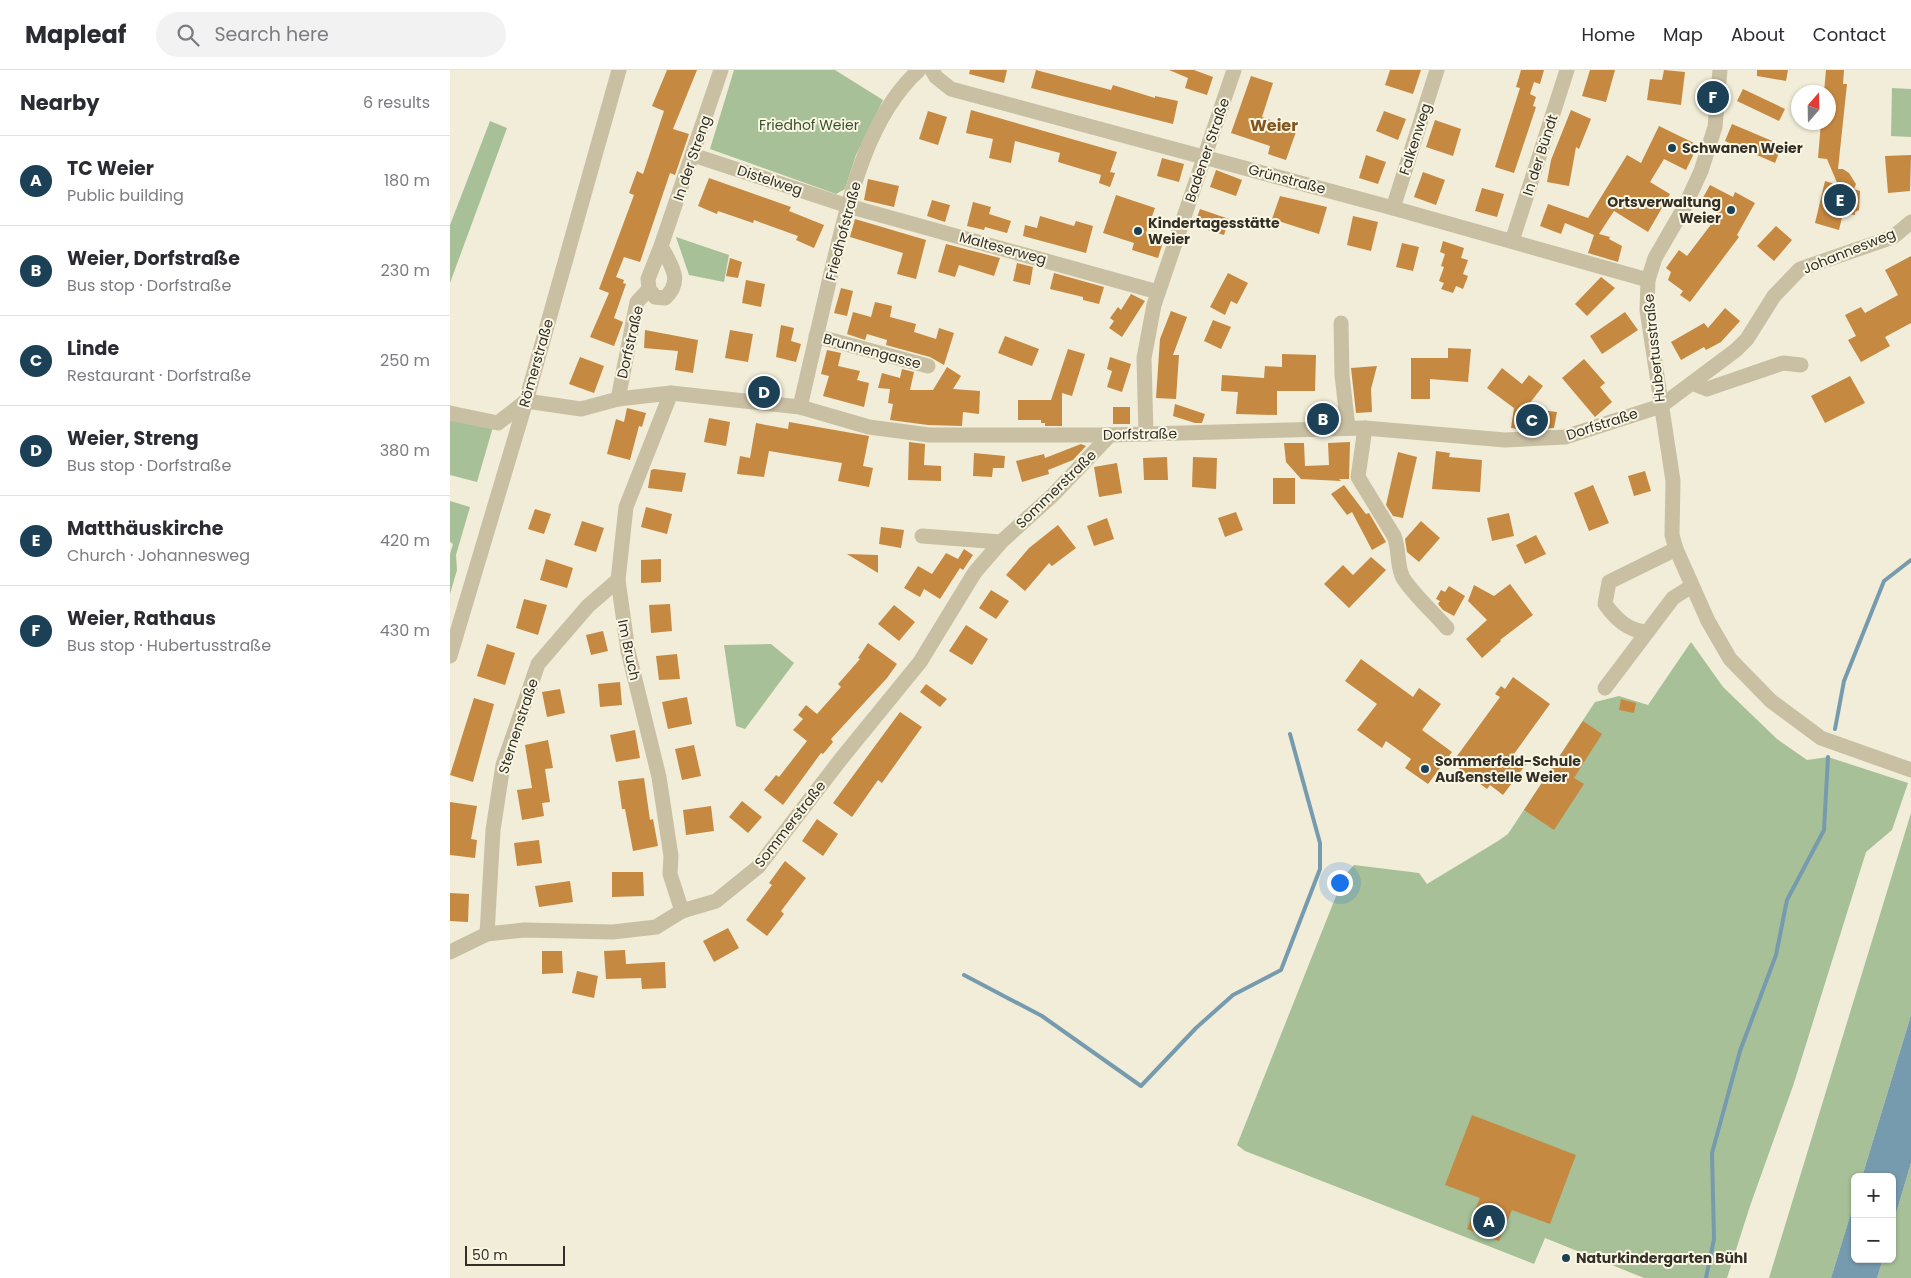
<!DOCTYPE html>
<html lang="en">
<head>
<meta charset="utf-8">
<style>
	:root { --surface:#fff; --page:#f2f2f3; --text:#2b2b33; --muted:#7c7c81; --line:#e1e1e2; --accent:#1c4055 }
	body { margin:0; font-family:Poppins,sans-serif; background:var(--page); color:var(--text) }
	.controls { position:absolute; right:15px; bottom:15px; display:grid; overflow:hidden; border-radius:8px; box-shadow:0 1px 4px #0004 }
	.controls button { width:45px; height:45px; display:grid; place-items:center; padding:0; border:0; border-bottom:1px solid var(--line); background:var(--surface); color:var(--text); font:25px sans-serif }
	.compass { position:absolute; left:1341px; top:15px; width:45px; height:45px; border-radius:50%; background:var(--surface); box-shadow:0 1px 4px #0004; rotate:20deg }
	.scale { position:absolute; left:15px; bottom:12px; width:100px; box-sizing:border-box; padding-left:5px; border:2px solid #342f26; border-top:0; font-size:14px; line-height:18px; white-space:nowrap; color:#342f26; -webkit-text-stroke:4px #f9f6e4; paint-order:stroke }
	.you { position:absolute; left:889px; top:812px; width:18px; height:18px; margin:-12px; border:4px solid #fff; border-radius:50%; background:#1a73e8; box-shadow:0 0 0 8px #1a73e833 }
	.badge { display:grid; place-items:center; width:32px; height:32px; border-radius:50%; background:var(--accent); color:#fff; font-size:16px; font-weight:700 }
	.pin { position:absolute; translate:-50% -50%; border:2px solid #fff; box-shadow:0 1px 5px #0006 }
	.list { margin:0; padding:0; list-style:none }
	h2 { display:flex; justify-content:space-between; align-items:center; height:65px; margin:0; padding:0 20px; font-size:21px }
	h2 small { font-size:16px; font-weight:400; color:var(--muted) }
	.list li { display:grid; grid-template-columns:32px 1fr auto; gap:15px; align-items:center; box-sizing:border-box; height:90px; padding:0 20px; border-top:1px solid var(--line) }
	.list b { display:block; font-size:19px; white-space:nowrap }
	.list p { margin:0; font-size:16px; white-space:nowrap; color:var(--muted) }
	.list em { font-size:16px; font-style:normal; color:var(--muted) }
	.icon { flex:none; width:28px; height:28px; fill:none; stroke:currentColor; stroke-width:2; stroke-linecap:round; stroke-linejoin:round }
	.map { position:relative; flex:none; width:1461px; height:1208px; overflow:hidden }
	header { display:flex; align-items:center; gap:30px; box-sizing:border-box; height:70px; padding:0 25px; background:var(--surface); border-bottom:1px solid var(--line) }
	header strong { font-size:24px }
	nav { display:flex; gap:28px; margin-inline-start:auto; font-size:18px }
	.search { width:350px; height:45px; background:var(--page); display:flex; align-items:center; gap:12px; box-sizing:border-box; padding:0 18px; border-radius:28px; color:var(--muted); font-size:19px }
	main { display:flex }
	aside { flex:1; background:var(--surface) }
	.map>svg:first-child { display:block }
	.green { fill:#a7c098 }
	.water { fill:#779bae }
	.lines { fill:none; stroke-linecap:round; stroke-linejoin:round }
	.stream { stroke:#779bae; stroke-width:4 }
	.building { fill:#c68941 }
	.minor { stroke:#c9c0a4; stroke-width:15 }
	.poi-dot { fill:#1c4055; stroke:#f9f6e4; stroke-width:2 }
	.labels { text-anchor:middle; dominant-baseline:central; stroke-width:4; stroke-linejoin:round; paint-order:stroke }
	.park-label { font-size:14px; fill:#37522a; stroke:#f9f6e4 }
	.street-label { font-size:14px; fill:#342f26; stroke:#f9f6e4 }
	.poi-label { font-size:14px; font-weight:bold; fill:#342f26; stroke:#f9f6e4; text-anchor:start }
	.quarter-label { font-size:16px; font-weight:bold; fill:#83551f; stroke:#f9f6e4 }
</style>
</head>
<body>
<header>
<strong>Mapleaf</strong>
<div class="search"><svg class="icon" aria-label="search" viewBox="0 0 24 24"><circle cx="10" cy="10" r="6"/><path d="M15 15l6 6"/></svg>Search here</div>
<nav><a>Home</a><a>Map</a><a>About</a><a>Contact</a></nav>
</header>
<main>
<aside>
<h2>Nearby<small>6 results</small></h2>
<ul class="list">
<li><span class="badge">A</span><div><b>TC Weier</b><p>Public building</p></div><em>180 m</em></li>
<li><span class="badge">B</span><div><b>Weier, Dorfstraße</b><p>Bus stop · Dorfstraße</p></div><em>230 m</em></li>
<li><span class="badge">C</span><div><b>Linde</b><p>Restaurant · Dorfstraße</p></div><em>250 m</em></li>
<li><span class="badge">D</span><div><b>Weier, Streng</b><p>Bus stop · Dorfstraße</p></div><em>380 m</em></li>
<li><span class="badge">E</span><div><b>Matthäuskirche</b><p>Church · Johannesweg</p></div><em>420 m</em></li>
<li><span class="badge">F</span><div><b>Weier, Rathaus</b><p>Bus stop · Hubertusstraße</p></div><em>430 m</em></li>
</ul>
</aside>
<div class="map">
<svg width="1461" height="1208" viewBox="0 0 1461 1208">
	<rect width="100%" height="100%" fill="#f1edd8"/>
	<g class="green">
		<polygon points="284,0 385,0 433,30 406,85 395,119 386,124 260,79"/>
		<polygon points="1442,18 1461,19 1461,67 1441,66"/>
		<polygon points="40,51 57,58 0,213 0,155"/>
		<polygon points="226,167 279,185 274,212 239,205"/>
		<polygon points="0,347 43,357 27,412 0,405"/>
		<polygon points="0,431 20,437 6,485 7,500 0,524 0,484 3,474 0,472"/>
		<polygon points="1241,572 1273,617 1327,669 1357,690 1378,687 1458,713 1442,760 1416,782 1343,1016 1300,1136 1277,1208 1194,1208 1095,1168 1084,1194 795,1081 787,1075 894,806 904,795 969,803 977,814 1048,771 1058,764 1145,632 1169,626 1198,635"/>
		<polygon points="321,574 344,593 295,659 286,656 274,575"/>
		<polygon points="1461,743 1461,945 1412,1107 1405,1107 1405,1130 1381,1208 1319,1208"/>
		<polygon points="1461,1093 1461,1208 1427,1208 1433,1189 1442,1189 1442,1157"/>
	</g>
	<g class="water">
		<polygon points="1461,945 1461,1093 1442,1157 1442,1107 1412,1107"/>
		<polygon points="1405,1130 1405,1189 1433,1189 1427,1208 1381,1208"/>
	</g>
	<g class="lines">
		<g class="stream">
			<polyline points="1385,659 1394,611 1434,511 1461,490"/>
			<polyline points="514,905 592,946 691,1016 746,958 783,925 831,900 870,799 870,773 840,664"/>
			<polyline points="1256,1208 1264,1169 1262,1083 1290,981 1326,885 1337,830 1374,760 1378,687"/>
		</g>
	</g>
	<g class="building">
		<polygon points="217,0 247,0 223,59 239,64 225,105 220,103 190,192 174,187 166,207 174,210 173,213 176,214 164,248 173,252 164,276 140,267 159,223 149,219 184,125 179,123 187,101 193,104 214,41 202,36"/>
		<polygon points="520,0 557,0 554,13 519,4"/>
		<polygon points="586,0 661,20 663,15 705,28 705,26 728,31 723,54 581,18"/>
		<polygon points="719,0 744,0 763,7 757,25 735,18 738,8"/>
		<polygon points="940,0 971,0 963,24 935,15"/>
		<polygon points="1071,0 1094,0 1090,14 1084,12 1080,24 1086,27 1083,36 1086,37 1064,103 1045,97 1070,18 1066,17"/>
		<polygon points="1140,0 1165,0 1156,32 1132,26"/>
		<polygon points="1214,0 1235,2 1231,35 1197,30 1200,9 1212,10"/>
		<polygon points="1307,0 1338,0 1336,11 1307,6"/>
		<polygon points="1376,0 1394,0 1393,14 1397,14 1388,99 1393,99 1399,103 1406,114 1404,119 1410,121 1409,140 1405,142 1405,145 1393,143 1389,160 1365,153 1375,111 1388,115 1377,89 1368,88 1371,52 1378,52 1378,22 1374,22"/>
		<polygon points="801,6 823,13 812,47 847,59 836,90 818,84 820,76 781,63"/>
		<polygon points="1293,19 1335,39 1329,51 1287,31"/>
		<polygon points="521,40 667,82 660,102 665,103 660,117 649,113 651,105 608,92 610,83 565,71 561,93 539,88 543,69 516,63"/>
		<polygon points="1121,40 1141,49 1129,79 1126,77 1119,116 1097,112 1101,90"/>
		<polygon points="478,41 497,47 488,75 469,69"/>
		<polygon points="934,41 956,49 948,70 926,61"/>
		<polygon points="985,50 1011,59 1003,86 976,77"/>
		<polygon points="1282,54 1332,75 1325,93 1275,71"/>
		<polygon points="1209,56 1248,75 1236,100 1214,89 1200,112 1220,124 1198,162 1164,141 1149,164 1160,167 1159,169 1172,176 1168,192 1138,183 1144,165 1115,153 1111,164 1090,156 1098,134 1138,148 1177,85 1191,93"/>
		<polygon points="916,85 936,92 928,114 909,108"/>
		<polygon points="1461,85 1460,121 1438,123 1435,86"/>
		<polygon points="712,88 734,94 729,112 707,106"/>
		<polygon points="766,100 792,110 786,126 760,117"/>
		<polygon points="973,102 995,110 986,135 964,127"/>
		<polygon points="259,108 341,137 339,141 374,155 364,178 346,170 348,166 304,150 303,153 268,141 267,144 248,136"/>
		<polygon points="418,109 449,116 444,137 414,130"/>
		<polygon points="1260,115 1283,127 1285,122 1305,133 1287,165 1289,167 1240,232 1230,225 1233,221 1218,210 1221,202 1216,198 1229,180 1237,186 1269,144 1250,133"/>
		<polygon points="1032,118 1054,124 1047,147 1025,141"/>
		<polygon points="666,125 705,138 696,163 714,169 708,188 682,180 684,173 653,163"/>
		<polygon points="830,126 877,137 869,164 822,149"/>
		<polygon points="482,130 500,135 495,152 477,146"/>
		<polygon points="523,132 541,137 539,144 561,151 557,163 535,157 534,160 517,156"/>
		<polygon points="750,139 779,149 774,165 744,156"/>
		<polygon points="590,146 624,156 626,151 643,156 636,183 573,166 575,155 587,158"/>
		<polygon points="903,146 928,152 921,181 897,175"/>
		<polygon points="405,149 476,170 466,209 447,204 453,183 400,167"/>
		<polygon points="1326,156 1342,170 1324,191 1307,176"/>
		<polygon points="993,171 1014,178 1011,188 1018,190 1013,204 1018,206 1013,219 1006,216 1003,223 991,219 994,213 989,211 994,197 991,196 995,184 990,182"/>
		<polygon points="952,173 969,177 963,201 946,197"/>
		<polygon points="496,174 550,188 544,206 509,195 505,207 488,202"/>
		<polygon points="1461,186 1461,253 1435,267 1440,276 1411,292 1398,270 1406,266 1395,245 1411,237 1415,243 1448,225 1435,200"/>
		<polygon points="280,188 292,192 288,208 276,206"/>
		<polygon points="567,193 583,197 580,215 563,211"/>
		<polygon points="604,203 654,217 649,234 633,230 633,227 600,219"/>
		<polygon points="778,203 798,213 787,234 781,231 775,245 760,237"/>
		<polygon points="1151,207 1165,218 1137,246 1125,234"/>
		<polygon points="296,210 315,214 311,237 292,233"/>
		<polygon points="391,218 403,221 397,246 384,243"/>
		<polygon points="681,224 695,231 672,267 659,258 664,251 660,248 668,237 671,240"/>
		<polygon points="425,232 442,236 440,247 466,254 464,262 486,269 489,258 504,263 494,295 480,287 436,275 437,270 417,264 415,270 397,264 403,242 421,247"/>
		<polygon points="1275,238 1290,251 1271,272 1256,280 1254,277 1231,290 1221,272 1254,253 1258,258"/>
		<polygon points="721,241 737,247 723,285 729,285 726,329 706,328 710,269"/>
		<polygon points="1175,242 1188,260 1152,284 1140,266"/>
		<polygon points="763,250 781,257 771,279 754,271"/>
		<polygon points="331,255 344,258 341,271 351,274 346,292 326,287"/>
		<polygon points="195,260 248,270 243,303 225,300 228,281 194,278"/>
		<polygon points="280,260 303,264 298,292 275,288"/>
		<polygon points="555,266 589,279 582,296 548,283"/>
		<polygon points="998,278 1021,279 1018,312 980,309 980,329 961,329 961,288 998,288"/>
		<polygon points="618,279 635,284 622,326 612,323 612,356 595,356 595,353 591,353 591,350 568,350 568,330 601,330"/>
		<polygon points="377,280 391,283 388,296 410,301 407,310 419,313 414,337 373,326 379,306 371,304"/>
		<polygon points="832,284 866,285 865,321 827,321 827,345 786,344 788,322 771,321 772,305 814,308 815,296 832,297"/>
		<polygon points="130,287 154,296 144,323 119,314"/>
		<polygon points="660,287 681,294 672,322 657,317 662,301 657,299"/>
		<polygon points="1134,289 1155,313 1150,317 1162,332 1145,347 1112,308"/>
		<polygon points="927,296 921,319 922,342 906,343 901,298"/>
		<polygon points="497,297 511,306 503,319 530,321 529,344 513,342 512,356 478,355 440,350 443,334 438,333 440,319 428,318 432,303 450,308 452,299 464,302 460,320 483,320"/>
		<polygon points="1052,298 1072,314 1079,305 1093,316 1076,338 1107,342 1104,358 1076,360 1061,358 1064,338 1037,318"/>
		<polygon points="1400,306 1415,333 1375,353 1361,326"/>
		<polygon points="725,334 755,344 752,353 745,353 723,346"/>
		<rect x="663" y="337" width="17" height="17"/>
		<polygon points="177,338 196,343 192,357 189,356 180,390 157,384 166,349 174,352"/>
		<polygon points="259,348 280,352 276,376 254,372"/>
		<polygon points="339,352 419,366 413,396 423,398 419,417 388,411 392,393 319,381 314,407 287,404 290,386 300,388 306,353 338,359"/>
		<polygon points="459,372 475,374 474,395 491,396 491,411 458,410"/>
		<polygon points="900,372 899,409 889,409 891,411 851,409 836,392 834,373 854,373 855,396 879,395 878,373"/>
		<polygon points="631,374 636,376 623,390 598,400 599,404 572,412 566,391 594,384 595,388"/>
		<polygon points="986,381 1000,383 999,387 1032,390 1030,422 982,419"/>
		<polygon points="948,382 967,387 953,448 943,446 936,435"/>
		<polygon points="524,383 555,386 554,398 543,398 542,407 523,406"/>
		<polygon points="717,387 718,410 694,410 693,388"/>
		<polygon points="743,387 767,388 766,419 742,417"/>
		<polygon points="667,393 672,423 649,427 644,397"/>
		<polygon points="204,399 236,403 232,422 198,418 201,400"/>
		<polygon points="1195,401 1201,421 1184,426 1178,406"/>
		<rect x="823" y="408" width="22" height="26"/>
		<polygon points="894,415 916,444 919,443 936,472 922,480 902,442 897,445 881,424"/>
		<polygon points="1143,415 1159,453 1139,461 1124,423"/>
		<polygon points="196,437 222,444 217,464 191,457"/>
		<polygon points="85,439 101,444 94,464 78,459"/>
		<polygon points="786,442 793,460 775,467 768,448"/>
		<polygon points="1059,443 1064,466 1042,471 1037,448"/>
		<polygon points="657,448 664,469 644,476 637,456"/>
		<polygon points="132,451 154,458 146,482 124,475"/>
		<polygon points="971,451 990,468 969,492 957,482 955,469"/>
		<polygon points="608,455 626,478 602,496 599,493 575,521 556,505 579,478"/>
		<polygon points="431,457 454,460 451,478 429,474"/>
		<polygon points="1086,465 1096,484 1075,494 1066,475"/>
		<polygon points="514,479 523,485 513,500 510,498 490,529 474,519 470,527 454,518 468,496 482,504 496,483 508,489"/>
		<polygon points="397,484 428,485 428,503"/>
		<polygon points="921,487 936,500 899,538 874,514 893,495 903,505"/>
		<polygon points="96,489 123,498 117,518 90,510"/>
		<polygon points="211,489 211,512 191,513 191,490"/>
		<polygon points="1060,514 1083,545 1050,570 1051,571 1032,588 1016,569 1037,550 1018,531 1024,515 1044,526"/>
		<polygon points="999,516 1015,526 1004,546 993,540 988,534 990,531 986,529 991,520 995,522"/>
		<polygon points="541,520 559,531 546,549 529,538"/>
		<polygon points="74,529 97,535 88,565 66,558"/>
		<polygon points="220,534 222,561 201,563 199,535"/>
		<polygon points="444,535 465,552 449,571 428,554"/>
		<polygon points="516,555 538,569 522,595 499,581"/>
		<polygon points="153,561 158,581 141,585 136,565"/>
		<polygon points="418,573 447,594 437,608 381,669 383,672 373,684 371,683 333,735 314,720 326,705 329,707 357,671 343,660 353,649 348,645 356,635 367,644 391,617 388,614 410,589 408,588"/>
		<polygon points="37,574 65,583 55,615 27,606"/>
		<polygon points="227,584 230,609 209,610 206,586"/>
		<polygon points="911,589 963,627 969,618 991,634 972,660 1002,682 978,714 955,698 961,689 936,671 932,678 907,660 927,634 895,611"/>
		<polygon points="1063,607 1100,634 1064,684 1077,693 1053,725 1040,715 1037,719 1002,693 1050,627 1045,624 1051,616 1055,619"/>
		<polygon points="170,612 172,635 150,637 148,614"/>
		<polygon points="476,614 497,629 490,637 470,622"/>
		<polygon points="110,619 115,643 97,647 92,622"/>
		<polygon points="237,627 242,654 218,659 212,632"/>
		<polygon points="24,628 44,634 23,712 0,705"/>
		<polygon points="1171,629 1186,633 1184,643 1169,640"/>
		<polygon points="450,642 472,657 432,713 428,710 402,747 383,733"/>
		<polygon points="1133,651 1152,664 1124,708 1134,714 1104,760 1074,740"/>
		<polygon points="185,660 190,688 166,692 160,665"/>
		<polygon points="98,670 103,698 95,699 100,732 92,733 94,746 72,750 67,720 82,718 75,675"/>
		<polygon points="244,675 251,706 232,710 225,679"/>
		<polygon points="194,708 200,750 203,749 208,776 183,781 175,739 172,739 168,711"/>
		<polygon points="292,731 312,747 298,763 279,747"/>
		<polygon points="0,732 27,736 21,769 27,770 25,788 0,785"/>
		<polygon points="261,736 264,761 236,765 233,740"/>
		<polygon points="367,749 388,764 373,786 352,771"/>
		<polygon points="89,770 92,793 67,796 64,773"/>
		<polygon points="335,791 356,808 331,841 334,844 317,866 296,850 322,815 319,813"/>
		<polygon points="162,802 193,802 194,826 162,827"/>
		<polygon points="120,811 123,832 89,837 85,816"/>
		<polygon points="0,823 19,824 18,852 0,851"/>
		<polygon points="278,858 289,878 264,892 253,871"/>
		<polygon points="175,880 176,894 215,892 216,918 192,919 191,908 156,909 154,881"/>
		<polygon points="92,881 112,881 113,903 92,904"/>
		<polygon points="127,901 148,906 144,928 122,923"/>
		<polygon points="1022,1045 1126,1085 1100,1154 1062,1140 1049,1171 1017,1159 1030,1128 995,1115"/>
	</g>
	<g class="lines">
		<g class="minor">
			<polyline points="482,0 486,7 501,19 943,138 1198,210"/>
			<polyline points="1270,0 1265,57 1251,101 1235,136 1205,188 1198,210 1197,240 1223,411 1222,465 1226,479 1258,551 1280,589 1321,631 1371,668 1461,700"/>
			<polyline points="243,85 398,136 708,222"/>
			<polyline points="943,138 987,0"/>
			<polyline points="1062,171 1117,0"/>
			<path d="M211 176C221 196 234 210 215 228L205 227 199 219 198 209 211 176 271 0"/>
			<polyline points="891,253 892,305 898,358"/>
			<polyline points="366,266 478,296"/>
			<polyline points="1242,313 1257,319 1333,293 1351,295"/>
			<polyline points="221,323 176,437 168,510 178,581 209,707 221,786 220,804 232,841"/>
			<polyline points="168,329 187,232 199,219"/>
			<path d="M350 337C360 292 371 248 381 203 398 135 415 49 469 0"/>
			<polyline points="0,343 48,353 76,331 131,339 168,329 221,323 350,337 419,357 479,365 660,365 915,358 1055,370 1115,367 1211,336 1286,280 1297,269 1324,226 1350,199 1443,167 1461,152"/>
			<path d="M915 358 908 407 944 466C950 480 946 494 953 508 963 524 984 543 997 558"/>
			<polyline points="696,364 694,288 704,235 784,0"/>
			<polyline points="472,466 551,472"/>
			<path d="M1197 562C1178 561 1166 549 1155 534L1159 512 1226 479"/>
			<polyline points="0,586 76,331 169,0"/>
			<polyline points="1155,618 1223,528 1242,516"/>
			<polyline points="37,864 43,760 53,695 88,594 138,536 168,510"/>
			<polyline points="0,882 37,864 74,860 163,862 206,857 232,841 266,831 308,797 391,689 470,592 525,502 551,472 603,425 660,365"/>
		</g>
	</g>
	<g class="poi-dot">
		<circle cx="1222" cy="78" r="5"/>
		<circle cx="1281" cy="140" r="5"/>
		<circle cx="688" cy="161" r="5"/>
		<circle cx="975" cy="699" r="5"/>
		<circle cx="1116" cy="1188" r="5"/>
	</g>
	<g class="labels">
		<g class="park-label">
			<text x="359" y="55">Friedhof Weier</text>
		</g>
		<g class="street-label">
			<text transform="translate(965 69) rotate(-72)">Falkenweg</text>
			<text transform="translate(757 80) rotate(-71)">Badener Straße</text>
			<text transform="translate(1090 85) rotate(-72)">In der Bündt</text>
			<text transform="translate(242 88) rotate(-71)">In der Streng</text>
			<text transform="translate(837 109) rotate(15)">Grünstraße</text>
			<text transform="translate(320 110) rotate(18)">Distelweg</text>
			<text transform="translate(393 161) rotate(-75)">Friedhofstraße</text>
			<text transform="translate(553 178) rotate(15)">Malteserweg</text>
			<text transform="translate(1399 181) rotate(-22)">Johannesweg</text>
			<text transform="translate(180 272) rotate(-77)">Dorfstraße</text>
			<text transform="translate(1204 278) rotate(-96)">Hubertusstraße</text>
			<text transform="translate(422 281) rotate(15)">Brunnengasse</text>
			<text transform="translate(86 293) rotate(-74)">Römerstraße</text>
			<text transform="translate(1152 354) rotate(-18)">Dorfstraße</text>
			<text transform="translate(690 364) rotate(-1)">Dorfstraße</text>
			<text transform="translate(606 419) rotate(-44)">Sommerstraße</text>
			<text transform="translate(179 580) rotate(78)">Im Bruch</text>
			<text transform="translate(68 656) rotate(-72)">Sternenstraße</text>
			<text transform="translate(340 754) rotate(-52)">Sommerstraße</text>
		</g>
		<g class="poi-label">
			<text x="1232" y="78">Schwanen Weier</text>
			<text x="1271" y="132" text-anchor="end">Ortsverwaltung<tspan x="1271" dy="16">Weier</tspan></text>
			<text x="698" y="153">Kindertagesstätte<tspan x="698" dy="16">Weier</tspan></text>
			<text x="985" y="691">Sommerfeld-Schule<tspan x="985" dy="16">Außenstelle Weier</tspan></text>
			<text x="1126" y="1188">Naturkindergarten Bühl</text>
		</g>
		<g class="quarter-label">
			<text x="824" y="55">Weier</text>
		</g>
	</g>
</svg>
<div class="controls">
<button>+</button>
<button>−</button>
</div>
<svg class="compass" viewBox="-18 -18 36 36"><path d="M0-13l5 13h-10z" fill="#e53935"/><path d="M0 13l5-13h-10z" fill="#7c7c81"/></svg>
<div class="scale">50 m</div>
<div class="you"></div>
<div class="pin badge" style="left:1039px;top:1151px">A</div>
<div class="pin badge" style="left:873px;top:349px">B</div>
<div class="pin badge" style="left:1082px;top:350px">C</div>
<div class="pin badge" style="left:314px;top:322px">D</div>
<div class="pin badge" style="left:1390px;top:130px">E</div>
<div class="pin badge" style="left:1263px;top:27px">F</div>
</div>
</main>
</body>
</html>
